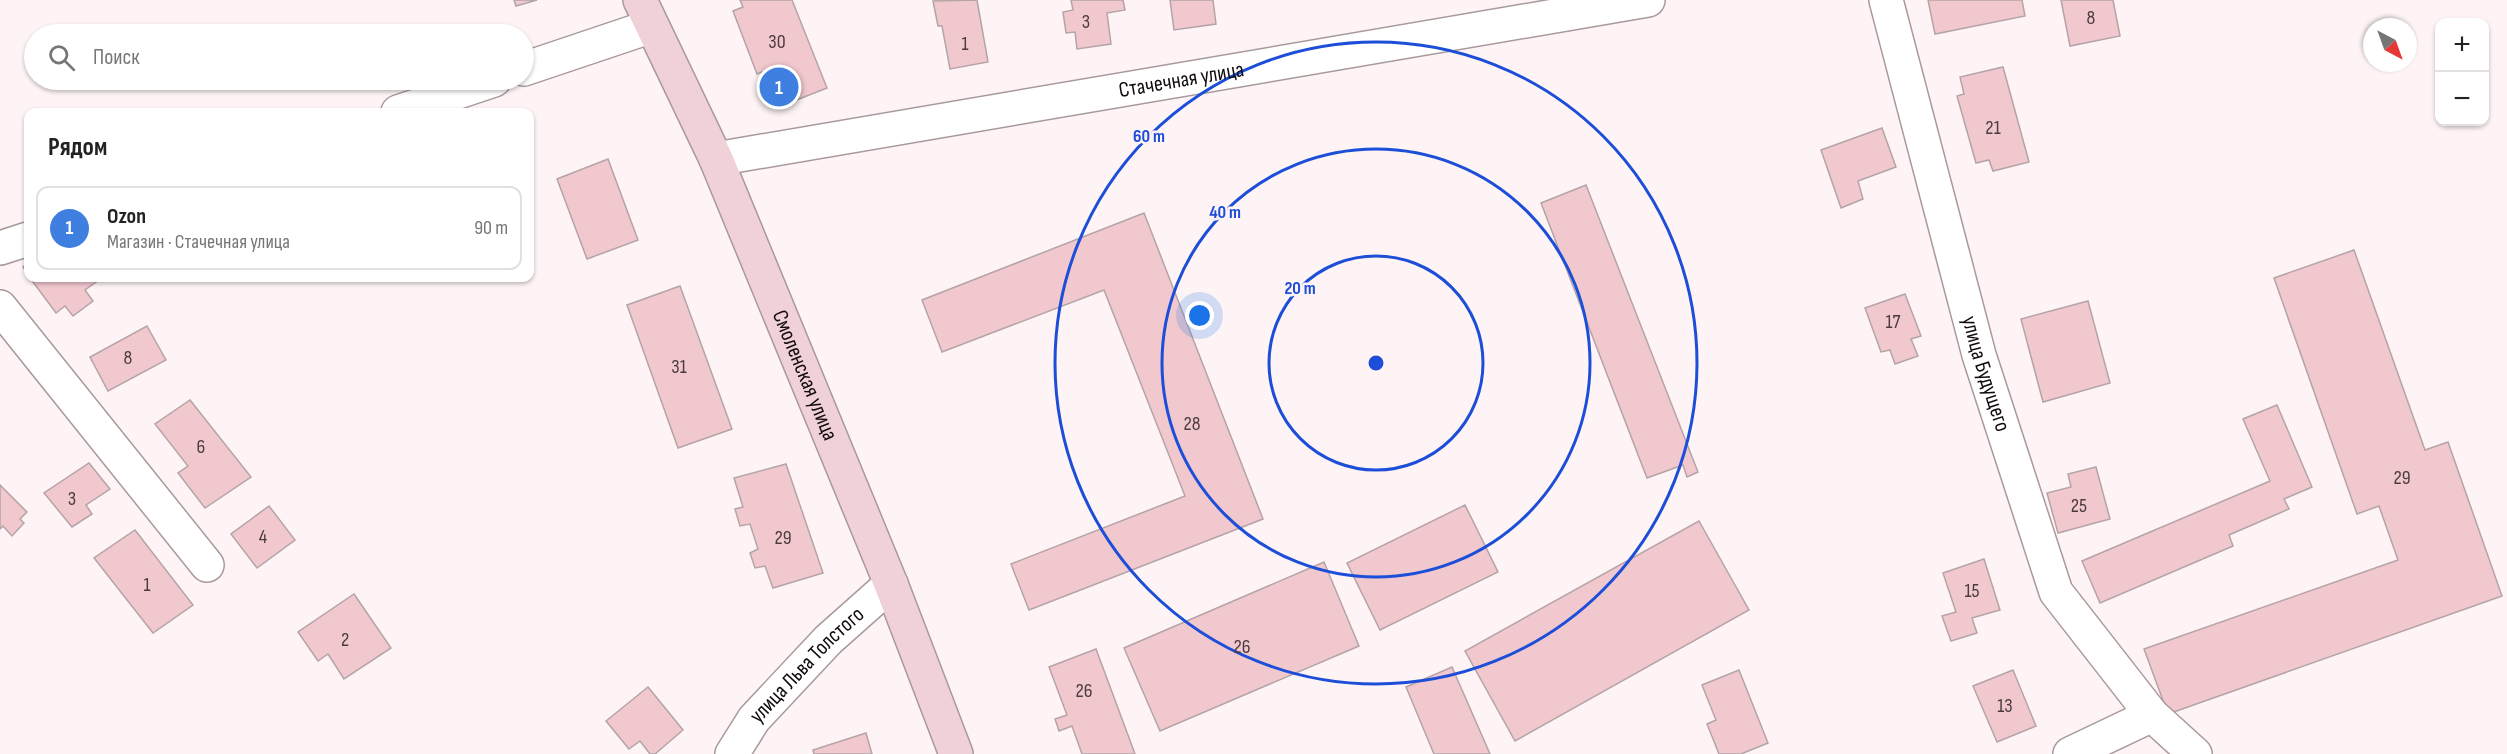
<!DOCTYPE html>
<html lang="ru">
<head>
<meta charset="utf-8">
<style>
	:root { --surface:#fff; --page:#f2f2f2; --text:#222; --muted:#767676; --line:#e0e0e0; --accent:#1a73e8 }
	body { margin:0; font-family:"Sofia Sans Condensed",sans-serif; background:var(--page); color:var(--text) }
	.controls { position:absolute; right:18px; top:18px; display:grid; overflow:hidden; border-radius:12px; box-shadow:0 2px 4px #0004 }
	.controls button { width:54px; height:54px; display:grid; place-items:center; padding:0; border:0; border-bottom:2px solid var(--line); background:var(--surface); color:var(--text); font:30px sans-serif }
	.compass { position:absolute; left:2363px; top:18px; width:54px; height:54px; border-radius:50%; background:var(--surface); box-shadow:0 2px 4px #0004; rotate:139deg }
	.you { position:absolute; left:1200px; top:316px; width:21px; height:21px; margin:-15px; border:4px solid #fff; border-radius:50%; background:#1a73e8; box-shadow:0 0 0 9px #1a73e833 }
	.badge { display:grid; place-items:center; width:39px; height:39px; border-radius:50%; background:var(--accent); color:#fff; font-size:20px; font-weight:700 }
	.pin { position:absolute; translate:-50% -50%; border:3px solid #fff; box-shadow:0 2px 6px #0006 }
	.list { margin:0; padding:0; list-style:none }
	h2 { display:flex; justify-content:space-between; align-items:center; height:78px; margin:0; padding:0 24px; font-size:26px }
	h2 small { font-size:20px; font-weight:400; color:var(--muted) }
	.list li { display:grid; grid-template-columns:39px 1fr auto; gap:18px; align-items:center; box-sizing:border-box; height:84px; margin:0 12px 12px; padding:0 12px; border:2px solid var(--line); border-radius:12px }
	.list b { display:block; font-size:22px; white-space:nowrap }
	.list p { margin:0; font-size:20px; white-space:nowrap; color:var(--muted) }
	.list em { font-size:20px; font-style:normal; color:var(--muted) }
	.icon { flex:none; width:33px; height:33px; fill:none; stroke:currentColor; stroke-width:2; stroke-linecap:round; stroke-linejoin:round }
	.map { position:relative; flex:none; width:2507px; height:754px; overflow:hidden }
	.search { position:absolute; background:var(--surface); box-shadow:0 2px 4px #0004; left:24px; top:24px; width:510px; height:66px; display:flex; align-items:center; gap:15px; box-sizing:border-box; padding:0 21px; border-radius:33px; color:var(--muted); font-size:22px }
	.panel { position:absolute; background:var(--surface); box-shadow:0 2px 4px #0004; left:24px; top:108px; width:510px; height:174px; border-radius:12px }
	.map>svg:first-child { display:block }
	.building { fill:#f2c8cf; stroke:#b4a4a7; stroke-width:1.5 }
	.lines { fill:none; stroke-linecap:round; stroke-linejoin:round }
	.street-casing { stroke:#a9999b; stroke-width:36 }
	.secondary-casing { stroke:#a9999b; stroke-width:36 }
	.street { stroke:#fff; stroke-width:33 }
	.secondary { stroke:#f0d1d8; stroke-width:33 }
	.ring { fill:none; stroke:#1d4ed8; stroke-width:3 }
	.labels { text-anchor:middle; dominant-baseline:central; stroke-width:5; stroke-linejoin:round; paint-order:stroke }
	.number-label { font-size:20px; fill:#4a3b3e }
	.street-label { font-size:22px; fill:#120c0d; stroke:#fef4f5 }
	.centre { fill:#1d4ed8; stroke:#fef4f5; stroke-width:3 }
	.ring-label { font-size:18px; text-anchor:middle; font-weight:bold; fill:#1d4ed8; stroke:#fef4f5; stroke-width:5; stroke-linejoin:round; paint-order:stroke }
</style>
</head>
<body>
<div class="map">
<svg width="2507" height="754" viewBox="0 0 2507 754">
	<rect width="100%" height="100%" fill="#fef4f5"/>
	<g class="building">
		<polygon points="514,0 537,0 516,6"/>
		<polygon points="740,0 792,0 827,88 776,108 762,72 757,74 733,11 743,7"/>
		<polygon points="977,0 988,62 950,69 942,26 938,26 933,1"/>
		<polygon points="1071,0 1123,0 1125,10 1107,13 1111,44 1077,49 1075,32 1066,33 1063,12 1073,10"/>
		<polygon points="1170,0 1213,0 1216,24 1174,30"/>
		<polygon points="1928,0 2022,0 2025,16 1935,34"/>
		<polygon points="2061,0 2113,0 2120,36 2070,46"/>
		<polygon points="2003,67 2029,162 1993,171 1989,160 1976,163 1957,96 1964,94 1960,77"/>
		<polygon points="1882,128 1896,167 1858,181 1863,199 1841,208 1821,150"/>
		<polygon points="608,159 638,240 587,259 557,179"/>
		<polygon points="1586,185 1698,472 1687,477 1683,465 1647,478 1541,203"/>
		<polygon points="1144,213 1263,519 1029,610 1011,564 1185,496 1104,290 942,352 922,300"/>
		<polygon points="2354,250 2425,450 2448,442 2502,596 2168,714 2144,649 2398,560 2379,506 2357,514 2274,278"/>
		<polygon points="28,263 28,275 23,267"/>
		<polygon points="30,278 97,278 99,280 85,290 93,301 73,316 65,306 56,313"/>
		<polygon points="680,286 732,429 678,448 627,305"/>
		<polygon points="1905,294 1921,336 1911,339 1918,356 1895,364 1890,350 1881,352 1865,308"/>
		<polygon points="2088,301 2110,383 2043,402 2021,319"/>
		<polygon points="147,326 166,360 108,391 90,357"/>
		<polygon points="190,400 251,477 205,508 178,473 188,466 155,424"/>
		<polygon points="2277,405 2312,487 2284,499 2289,509 2229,535 2233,546 2100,603 2082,561 2270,481 2243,419"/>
		<polygon points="89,463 110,489 86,505 92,514 72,527 44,493"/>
		<polygon points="786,464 823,573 773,588 765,566 755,568 750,553 758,549 750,524 740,526 735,509 743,507 734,478"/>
		<polygon points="2096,467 2110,519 2058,533 2047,493 2071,487 2068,474"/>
		<polygon points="0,485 27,512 20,519 24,523 12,536 3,526 0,529"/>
		<polygon points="1465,505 1498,572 1380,630 1347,563"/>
		<polygon points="269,506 295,540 257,568 231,534"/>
		<polygon points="1699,521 1749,610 1515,741 1465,651"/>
		<polygon points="135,530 193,605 153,633 94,558"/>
		<polygon points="1984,559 2000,610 1972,618 1977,633 1951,641 1942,616 1956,612 1943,573"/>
		<polygon points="1324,562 1359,646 1160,731 1124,648"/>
		<polygon points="354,594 391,648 344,679 328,654 318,661 298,632"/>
		<polygon points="1096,649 1135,754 1082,754 1072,726 1059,731 1055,719 1067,715 1049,667"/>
		<polygon points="1452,667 1490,754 1434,754 1406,687"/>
		<polygon points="1739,670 1768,743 1741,754 1719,754 1707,724 1716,720 1702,685"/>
		<polygon points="2013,670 2036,726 1997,742 1973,686"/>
		<polygon points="648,687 683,730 655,754 650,754 640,741 629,749 606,721"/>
		<polygon points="866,733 872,754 814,754 813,750"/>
	</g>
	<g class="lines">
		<defs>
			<g id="street">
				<path id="s1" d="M1886 0 1979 355 2056 592 2152 715 2195 754"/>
				<polyline points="524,69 652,26"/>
				<polyline points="398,112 494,80"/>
				<path id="s2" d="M716 159 1648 0"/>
				<polyline points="0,248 28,239"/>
				<polyline points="0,307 207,565"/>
				<path id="s3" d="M732 754 754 719 828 640 891 584"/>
				<polyline points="2070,754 2152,715"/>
			</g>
			<g id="secondary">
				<path id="s4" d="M640 0 716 159 891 584 956 754"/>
			</g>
		</defs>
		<use href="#street" class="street-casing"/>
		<use href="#secondary" class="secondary-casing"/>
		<use href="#street" class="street"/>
		<use href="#secondary" class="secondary"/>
	</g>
	<g class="ring">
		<circle cx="1376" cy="363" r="107"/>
		<circle cx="1376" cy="363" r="214"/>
		<circle cx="1376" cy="363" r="321"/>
	</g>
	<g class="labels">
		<g class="number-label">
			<text x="2091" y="18">8</text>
			<text x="1086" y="22">3</text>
			<text x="777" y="42">30</text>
			<text x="965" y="44">1</text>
			<text x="1993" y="128">21</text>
			<text x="1893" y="322">17</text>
			<text x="128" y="358">8</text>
			<text x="679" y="367">31</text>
			<text x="1192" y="424">28</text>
			<text x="201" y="447">6</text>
			<text x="2402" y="478">29</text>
			<text x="72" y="499">3</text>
			<text x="2079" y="506">25</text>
			<text x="263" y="537">4</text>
			<text x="783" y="538">29</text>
			<text x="147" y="585">1</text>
			<text x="1972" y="591">15</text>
			<text x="345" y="640">2</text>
			<text x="1242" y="647">26</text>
			<text x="1084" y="691">26</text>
			<text x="2005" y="706">13</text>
		</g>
		<g class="street-label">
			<text stroke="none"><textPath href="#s2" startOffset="472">Стачечная улица</textPath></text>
			<text stroke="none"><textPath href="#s1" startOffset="387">улица Будущего</textPath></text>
			<text stroke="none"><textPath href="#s4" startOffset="410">Смоленская улица</textPath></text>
			<text stroke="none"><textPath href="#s3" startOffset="117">улица Льва Толстого</textPath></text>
		</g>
	</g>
	<circle cx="1376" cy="363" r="9" class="centre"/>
	<g class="ring-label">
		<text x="1149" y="142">60 m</text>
		<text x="1225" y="218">40 m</text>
		<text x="1300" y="294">20 m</text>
	</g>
</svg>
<div class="controls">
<button>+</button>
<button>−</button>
</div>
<svg class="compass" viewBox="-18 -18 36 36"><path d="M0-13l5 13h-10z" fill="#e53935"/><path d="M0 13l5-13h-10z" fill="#767676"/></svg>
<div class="you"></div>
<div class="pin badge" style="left:779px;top:87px;background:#3f7fe0">1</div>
<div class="search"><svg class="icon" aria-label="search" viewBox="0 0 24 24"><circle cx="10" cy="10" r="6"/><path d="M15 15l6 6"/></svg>Поиск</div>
<section class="panel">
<h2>Рядом<small></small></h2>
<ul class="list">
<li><span class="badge" style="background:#3f7fe0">1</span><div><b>Ozon</b><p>Магазин · Стачечная улица</p></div><em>90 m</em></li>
</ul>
</section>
</div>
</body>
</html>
